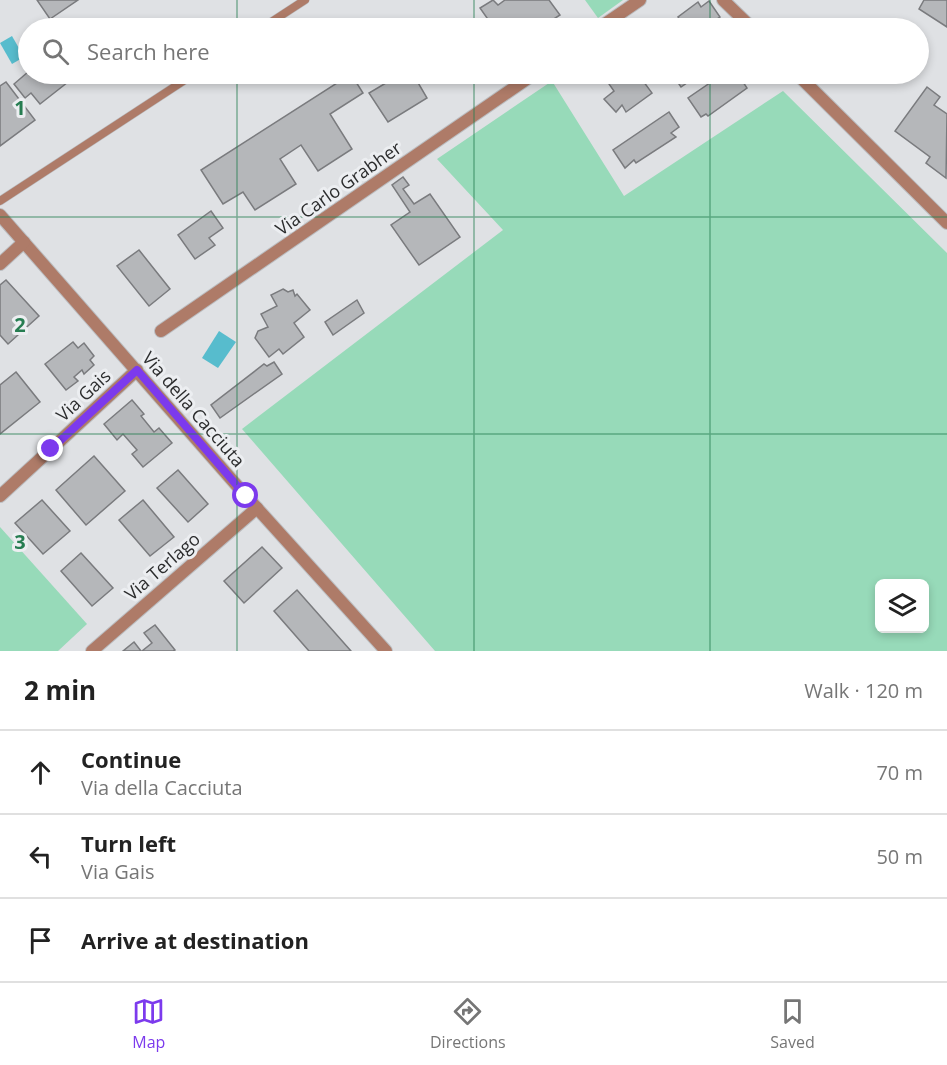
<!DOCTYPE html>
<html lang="en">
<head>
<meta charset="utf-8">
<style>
	:root { --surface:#fff; --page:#f6f6f6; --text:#222; --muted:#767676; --line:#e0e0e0; --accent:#7c3aed }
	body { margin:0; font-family:"Open Sans",sans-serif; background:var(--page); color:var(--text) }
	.controls { position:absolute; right:18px; bottom:18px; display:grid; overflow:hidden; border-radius:9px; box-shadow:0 3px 9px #0003 }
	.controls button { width:54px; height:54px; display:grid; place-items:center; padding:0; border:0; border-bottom:2px solid var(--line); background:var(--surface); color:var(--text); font:30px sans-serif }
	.stop { position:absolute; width:18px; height:18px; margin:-14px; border:4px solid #7c3aed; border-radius:50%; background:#fff }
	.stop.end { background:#7c3aed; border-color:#fff; box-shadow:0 2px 6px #0008 }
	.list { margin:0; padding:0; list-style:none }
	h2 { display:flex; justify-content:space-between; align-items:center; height:78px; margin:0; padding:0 24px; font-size:26px }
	h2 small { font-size:20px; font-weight:400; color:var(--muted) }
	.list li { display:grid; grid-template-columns:39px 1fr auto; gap:18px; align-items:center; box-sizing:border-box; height:84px; padding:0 24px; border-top:2px solid var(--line) }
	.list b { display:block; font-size:22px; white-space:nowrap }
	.list p { margin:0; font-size:20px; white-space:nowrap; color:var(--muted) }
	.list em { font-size:20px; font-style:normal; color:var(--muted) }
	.icon { flex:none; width:33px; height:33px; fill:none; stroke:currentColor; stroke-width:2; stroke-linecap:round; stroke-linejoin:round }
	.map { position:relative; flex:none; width:947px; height:651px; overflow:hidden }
	.search { position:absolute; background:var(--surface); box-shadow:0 3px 9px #0003; left:18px; right:18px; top:18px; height:66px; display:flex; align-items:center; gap:15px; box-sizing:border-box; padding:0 21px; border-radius:33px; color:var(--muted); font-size:22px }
	.sheet { height:330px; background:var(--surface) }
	nav { display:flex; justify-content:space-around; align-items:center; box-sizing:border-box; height:84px; border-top:2px solid var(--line); background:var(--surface); font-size:16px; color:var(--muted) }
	nav a { display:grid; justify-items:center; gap:3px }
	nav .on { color:var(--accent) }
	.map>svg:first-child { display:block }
	.green { fill:#97dab9; fill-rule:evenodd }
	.water { fill:#57bccd }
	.building { fill:#b5b7ba; stroke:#7a7b7e; stroke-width:1.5 }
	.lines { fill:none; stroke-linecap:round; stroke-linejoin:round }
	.lane-casing { stroke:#bbbdc0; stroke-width:9 }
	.street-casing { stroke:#bbbdc0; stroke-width:14 }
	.lane { stroke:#ae7b68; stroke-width:8 }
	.street { stroke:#ae7b68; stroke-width:12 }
	.route { stroke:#7c3aed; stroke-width:8 }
	.grid { fill:none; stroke:#267d51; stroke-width:1.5; stroke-opacity:0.55 }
	.labels { text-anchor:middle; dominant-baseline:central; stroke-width:6; stroke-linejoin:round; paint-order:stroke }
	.street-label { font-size:18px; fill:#2c2d2e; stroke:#eceef1 }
	.grid-label { font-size:20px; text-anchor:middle; font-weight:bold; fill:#267d51; stroke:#eceef1; stroke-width:6; stroke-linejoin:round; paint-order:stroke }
</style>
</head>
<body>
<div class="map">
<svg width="947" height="651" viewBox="0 0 947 651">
	<rect width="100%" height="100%" fill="#dfe1e4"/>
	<g class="green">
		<polygon points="585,0 623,0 598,18"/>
		<path d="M552 81 624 196 783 91 947 253V651H435L242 429 503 230 437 159ZM880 584H924V628H880Z"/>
		<polygon points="0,527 87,624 58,651 0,651"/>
	</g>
	<g class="water">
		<polygon points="12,36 24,57 12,64 0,43"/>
		<polygon points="219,331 236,342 218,368 202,358"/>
	</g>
	<g class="building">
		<polygon points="37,0 78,0 50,19"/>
		<polygon points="493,0 498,5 505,0 549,0 560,15 540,28 509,28 507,26 502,28 494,28 480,8"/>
		<polygon points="924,0 947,0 947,27 919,9"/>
		<polygon points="709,1 720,17 717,19 724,28 681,28 684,26 678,17 698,2 701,7"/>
		<polygon points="470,20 477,28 457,28"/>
		<polygon points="28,72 75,74 77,75 40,104 31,93 25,98 14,84"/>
		<polygon points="351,74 363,93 330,114 352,149 318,171 301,145 280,159 296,184 255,210 243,192 223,204 201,170"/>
		<polygon points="401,74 413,74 427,98 388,122 369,93"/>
		<polygon points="602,74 638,74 652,93 626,112 622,105 616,112 604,99 614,91"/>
		<polygon points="672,74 691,74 694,78 681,87"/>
		<polygon points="723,74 751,74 753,75 743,82 747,88 708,116 706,114 701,117 688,98"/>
		<polygon points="6,82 35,120 0,146 0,86"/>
		<polygon points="927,87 940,97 934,105 947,114 946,178 926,163 930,157 895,131"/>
		<polygon points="669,112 679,127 671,133 676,137 636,163 634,160 625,168 613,150"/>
		<polygon points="403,177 409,185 403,189 414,204 430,194 460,237 419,265 391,225 410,212 392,185"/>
		<polygon points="211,211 223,228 209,238 215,245 195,259 178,235"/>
		<polygon points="139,250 170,289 149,306 117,266"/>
		<polygon points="6,280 39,316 8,344 0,335 0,285"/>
		<polygon points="283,289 288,292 293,290 295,296 297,294 310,310 294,323 304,337 283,354 279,349 269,357 255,338 258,331 268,327 261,314 277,306 271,295"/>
		<polygon points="357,300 364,313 333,335 325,322"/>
		<polygon points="73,342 78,348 84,343 94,356 90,360 94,365 84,374 82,370 74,377 78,381 66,390 45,364"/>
		<polygon points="274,362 282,374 220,418 211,405 264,364 267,366"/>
		<polygon points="16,372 40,402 0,434 0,385"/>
		<polygon points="132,400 144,414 141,416 154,432 159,428 172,443 143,467 132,454 137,450 123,434 117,440 104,424"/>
		<polygon points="94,456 125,491 86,525 56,490"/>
		<polygon points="178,470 208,504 188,522 157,488"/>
		<polygon points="42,500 70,531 43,554 15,523"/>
		<polygon points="143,500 174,537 150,556 119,520"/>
		<polygon points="262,547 282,568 244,603 224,581"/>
		<polygon points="81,553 113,588 92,606 61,571"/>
		<polygon points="297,590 351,651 309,651 274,611"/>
		<polygon points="155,625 175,650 173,651 142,651 152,643 144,633"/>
		<polygon points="134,642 141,651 123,651"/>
	</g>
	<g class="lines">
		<defs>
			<g id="lane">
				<polyline points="262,28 305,0"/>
				<polyline points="0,201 194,74"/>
			</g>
			<g id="street">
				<polyline points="723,0 752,28"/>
				<polyline points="599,28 640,0"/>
				<polyline points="797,74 947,223"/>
				<polyline points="0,215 246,496 386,651"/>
				<polyline points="0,264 24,242"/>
				<polyline points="161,331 534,74"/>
				<polyline points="0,496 137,370"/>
				<polyline points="92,651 257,508"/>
			</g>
		</defs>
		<use href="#lane" class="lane-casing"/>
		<use href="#street" class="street-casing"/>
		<use href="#lane" class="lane"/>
		<use href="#street" class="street"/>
	</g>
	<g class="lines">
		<polyline class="route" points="51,449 137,370 246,496"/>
	</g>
	<path class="grid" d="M237 0V28M474 0V28M710 0V28M237 74V651M474 74V651M710 74V651M0 217H947M0 434H947"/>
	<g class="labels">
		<g class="street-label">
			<text transform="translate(338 188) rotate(-35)">Via Carlo Grabher</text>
			<text transform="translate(83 395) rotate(-43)">Via Gais</text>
			<text transform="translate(194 409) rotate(49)">Via della Cacciuta</text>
			<text transform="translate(162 566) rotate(-41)">Via Terlago</text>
		</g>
	</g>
	<g class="grid-label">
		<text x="20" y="115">1</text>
		<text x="20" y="332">2</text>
		<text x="20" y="549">3</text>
	</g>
</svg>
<div class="controls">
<button><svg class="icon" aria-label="layers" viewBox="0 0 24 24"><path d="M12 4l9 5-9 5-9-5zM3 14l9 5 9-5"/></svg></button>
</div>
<div class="stop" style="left:246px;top:496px"></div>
<div class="stop end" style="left:51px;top:449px"></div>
<div class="search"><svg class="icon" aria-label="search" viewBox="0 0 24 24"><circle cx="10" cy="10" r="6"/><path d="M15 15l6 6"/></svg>Search here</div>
</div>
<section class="sheet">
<h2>2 min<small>Walk · 120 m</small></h2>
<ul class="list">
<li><svg class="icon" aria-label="ahead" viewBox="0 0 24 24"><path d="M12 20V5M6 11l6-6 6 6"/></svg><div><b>Continue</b><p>Via della Cacciuta</p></div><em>70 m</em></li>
<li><svg class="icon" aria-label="left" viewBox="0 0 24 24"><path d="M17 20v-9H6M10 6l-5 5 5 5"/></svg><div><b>Turn left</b><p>Via Gais</p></div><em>50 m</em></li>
<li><svg class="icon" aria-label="arrive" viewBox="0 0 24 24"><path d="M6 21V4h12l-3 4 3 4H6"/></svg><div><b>Arrive at destination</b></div></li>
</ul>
</section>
<nav>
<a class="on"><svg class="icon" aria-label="map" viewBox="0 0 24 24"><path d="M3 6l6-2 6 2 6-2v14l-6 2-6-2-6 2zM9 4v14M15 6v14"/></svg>Map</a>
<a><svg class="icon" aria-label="directions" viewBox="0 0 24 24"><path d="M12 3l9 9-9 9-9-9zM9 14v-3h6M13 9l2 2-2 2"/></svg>Directions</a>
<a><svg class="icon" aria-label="saved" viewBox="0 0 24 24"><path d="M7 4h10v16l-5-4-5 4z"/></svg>Saved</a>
</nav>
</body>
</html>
